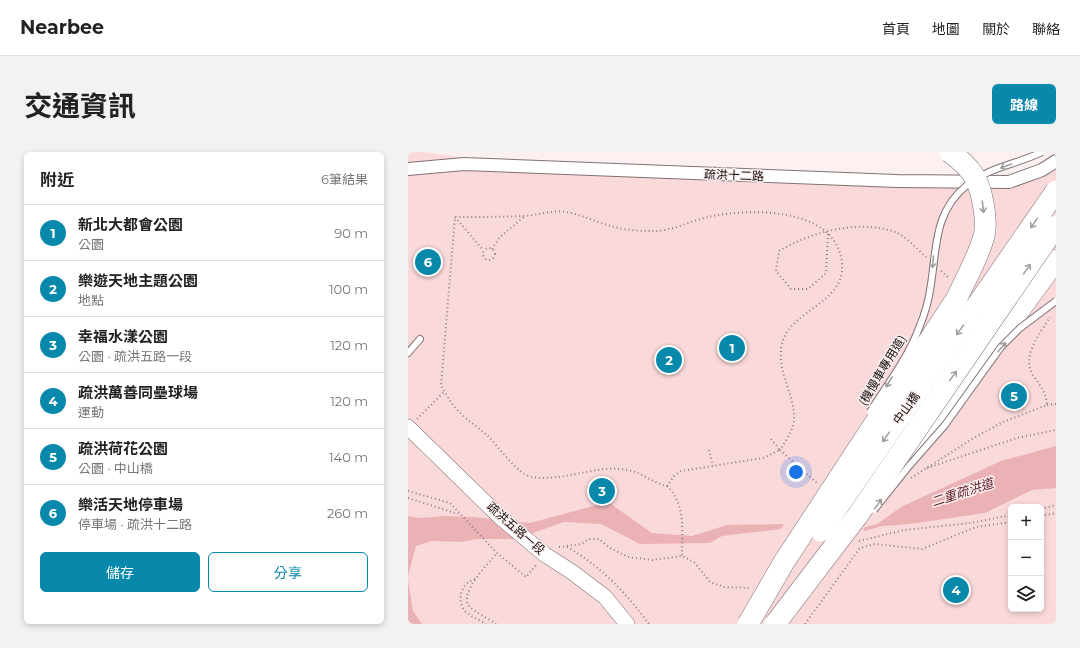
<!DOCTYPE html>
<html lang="zh-TW">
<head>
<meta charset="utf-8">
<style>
	:root { --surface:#fff; --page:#f2f2f2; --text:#222; --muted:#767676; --line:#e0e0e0; --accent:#0888aa }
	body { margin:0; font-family:Montserrat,"Noto Sans TC",sans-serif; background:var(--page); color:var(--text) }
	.controls { position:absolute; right:12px; bottom:12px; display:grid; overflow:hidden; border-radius:6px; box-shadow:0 2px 6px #0003 }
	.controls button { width:36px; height:36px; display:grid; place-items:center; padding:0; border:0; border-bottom:1px solid var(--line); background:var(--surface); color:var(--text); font:20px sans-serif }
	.you { position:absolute; left:388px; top:320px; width:14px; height:14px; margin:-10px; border:3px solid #fff; border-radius:50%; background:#1a73e8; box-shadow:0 0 0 6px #1a73e833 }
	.badge { display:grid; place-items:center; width:26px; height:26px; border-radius:50%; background:var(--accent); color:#fff; font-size:13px; font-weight:700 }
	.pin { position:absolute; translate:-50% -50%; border:2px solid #fff; box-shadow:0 1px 4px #0006 }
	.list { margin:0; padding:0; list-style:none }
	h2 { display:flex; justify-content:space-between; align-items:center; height:52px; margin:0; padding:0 16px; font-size:17px }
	h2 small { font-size:13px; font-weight:400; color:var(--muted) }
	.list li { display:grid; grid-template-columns:26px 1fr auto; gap:12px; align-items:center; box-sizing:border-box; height:56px; padding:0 16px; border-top:1px solid var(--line) }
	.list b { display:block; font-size:15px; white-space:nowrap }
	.list p { margin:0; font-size:13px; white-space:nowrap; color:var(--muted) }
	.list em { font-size:13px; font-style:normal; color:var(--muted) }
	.actions { display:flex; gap:8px; padding:12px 16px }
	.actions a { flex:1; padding:9px 0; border:1px solid var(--accent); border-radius:6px; text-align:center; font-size:14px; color:var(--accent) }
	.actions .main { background:var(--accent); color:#fff }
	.icon { flex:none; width:22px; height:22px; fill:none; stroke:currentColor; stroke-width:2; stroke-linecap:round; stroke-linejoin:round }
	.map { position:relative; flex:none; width:648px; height:472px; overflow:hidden; border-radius:6px }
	header { display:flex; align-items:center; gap:24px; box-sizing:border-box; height:56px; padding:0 20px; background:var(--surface); border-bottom:1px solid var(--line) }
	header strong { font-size:19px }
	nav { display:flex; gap:22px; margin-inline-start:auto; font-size:14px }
	.intro { display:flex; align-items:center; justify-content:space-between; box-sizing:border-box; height:96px; padding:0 24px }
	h1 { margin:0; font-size:28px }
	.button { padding:10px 18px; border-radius:6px; background:var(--accent); color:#fff; font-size:14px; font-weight:700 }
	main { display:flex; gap:24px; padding:0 24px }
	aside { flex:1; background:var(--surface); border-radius:6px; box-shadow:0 2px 6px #0003 }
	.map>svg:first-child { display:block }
	.green { fill:#fad9db; fill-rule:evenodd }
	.water { fill:#ebb2b6 }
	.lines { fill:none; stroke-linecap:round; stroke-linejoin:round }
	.stream { stroke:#ebb2b6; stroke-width:3.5 }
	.service-casing { stroke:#827172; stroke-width:8 }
	.minor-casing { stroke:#827172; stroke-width:14 }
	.tertiary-casing { stroke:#827172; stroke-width:16 }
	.trunk-casing { stroke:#827172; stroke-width:22 }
	.path { stroke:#898080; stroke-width:2; stroke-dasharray:1 3; stroke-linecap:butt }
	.service { stroke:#fff; stroke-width:6 }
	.minor { stroke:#fff; stroke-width:12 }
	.tertiary { stroke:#fff; stroke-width:15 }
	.trunk { stroke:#fff; stroke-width:21 }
	.service-bridge-casing { stroke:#827172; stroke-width:8; stroke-linecap:butt }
	.trunk-bridge-casing { stroke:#827172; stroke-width:22; stroke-linecap:butt }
	.service-bridge { stroke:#fff; stroke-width:6 }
	.trunk-bridge { stroke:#fff; stroke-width:21 }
	.oneway { stroke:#a19e9e }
	.labels { text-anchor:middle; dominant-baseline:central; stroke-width:3; stroke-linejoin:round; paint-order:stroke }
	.street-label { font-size:12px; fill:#130c0d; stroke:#fcf0f0 }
	.water-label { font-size:13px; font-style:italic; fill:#5e1b27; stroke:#fcf0f0 }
</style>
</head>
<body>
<header>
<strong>Nearbee</strong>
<nav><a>首頁</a><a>地圖</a><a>關於</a><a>聯絡</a></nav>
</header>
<div class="intro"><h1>交通資訊</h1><a class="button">路線</a></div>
<main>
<aside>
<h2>附近<small>6筆結果</small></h2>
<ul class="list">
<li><span class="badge">1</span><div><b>新北大都會公園</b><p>公園</p></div><em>90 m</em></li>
<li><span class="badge">2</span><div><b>樂遊天地主題公園</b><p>地點</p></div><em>100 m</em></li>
<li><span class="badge">3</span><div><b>幸福水漾公園</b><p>公園 · 疏洪五路一段</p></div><em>120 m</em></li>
<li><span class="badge">4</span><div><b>疏洪萬善同壘球場</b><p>運動</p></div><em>120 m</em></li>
<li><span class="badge">5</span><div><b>疏洪荷花公園</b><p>公園 · 中山橋</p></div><em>140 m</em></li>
<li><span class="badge">6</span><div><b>樂活天地停車場</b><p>停車場 · 疏洪十二路</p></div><em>260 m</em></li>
</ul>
<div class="actions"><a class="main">儲存</a><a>分享</a></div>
</aside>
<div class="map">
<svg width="648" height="472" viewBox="0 0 648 472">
	<rect width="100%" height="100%" fill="#fcf0f0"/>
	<path class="green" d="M0 0H15L117 14 510 36 648 16V472H0ZM603 355H633V457H603Z"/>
	<g class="water">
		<polygon points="648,294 648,336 624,338 577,361 502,372 465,375 493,355 593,309"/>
		<polygon points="200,350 244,381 284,384 319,373 376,372 373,377 314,384 302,391 232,392 193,372 156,370 108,387 67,387 54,390 24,389 8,394 0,424 0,364 12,366 38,364 65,365 122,371"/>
		<polygon points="0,428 5,459 14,472 0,472"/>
	</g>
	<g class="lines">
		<polyline class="stream" points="457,377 468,374"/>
		<defs>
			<polyline id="service" points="0,201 12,187"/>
			<polyline id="minor" points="0,17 56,12 489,29 601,30 634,18 648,9"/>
			<polyline id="tertiary" points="0,275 92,365 136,402 164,420 197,445 219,472"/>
			<polyline id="trunk" points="506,295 540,255 648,108"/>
		</defs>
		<use href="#service" class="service-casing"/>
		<use href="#minor" class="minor-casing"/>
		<use href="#tertiary" class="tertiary-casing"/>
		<use href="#trunk" class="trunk-casing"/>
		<g class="path">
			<polyline points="47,65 75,98"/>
			<path d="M420 82 418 121 400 137H383L368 119 371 99C403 80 450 67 487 80 498 84 509 97 518 105"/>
			<circle cx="81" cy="102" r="6"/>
			<polyline points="84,97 92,85 117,64"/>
			<polyline points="533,119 542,127"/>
			<polyline points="639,253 648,252"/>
			<polyline points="9,267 36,240"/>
			<path d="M363 287 372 298 355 306 273 319 266 324 259 334C245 331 235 321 220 318 188 312 156 330 124 325 110 323 90 294 80 284 69 274 55 266 46 254 41 248 37 240 33 234L47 65C70 65 93 65 117 64 130 63 144 58 158 60 174 63 188 70 203 74 215 78 231 79 244 79 262 80 282 69 300 65 341 56 428 54 434 111 438 152 381 158 374 192 368 217 385 239 386 263 387 276 379 287 372 298L410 332"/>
			<polyline points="301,298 305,314"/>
			<polyline points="519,316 609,286 648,278"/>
			<path d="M503 326 564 287 595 270 639 253C638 240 633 235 626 225 612 205 632 182 642 165"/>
			<path d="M259 334C278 352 274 380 274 404"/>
			<polyline points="0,339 42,351 89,401 118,425 129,412"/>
			<polyline points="0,346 50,362"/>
			<polyline points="633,357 648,353"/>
			<polyline points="633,364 648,361"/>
			<polyline points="451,389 496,378 563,371 603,363"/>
			<polyline points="151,395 173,392 181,387 191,387 202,396 220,405 244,408 274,404 286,410 302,430 316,435 343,436"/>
			<path d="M159 395C192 413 219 442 241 472"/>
			<path d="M67 427C54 431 48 446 56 458 61 464 72 468 78 472"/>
			<path d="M88 472C81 467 67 460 62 455 49 442 81 411 89 401"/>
			<polyline points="397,472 452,396 467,392 514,397 568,375 603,370"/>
		</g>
		<use href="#service" class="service"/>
		<use href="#minor" class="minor"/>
		<use href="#tertiary" class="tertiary"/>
		<use href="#trunk" class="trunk"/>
		<defs>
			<g id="service-bridge">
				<path d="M462 260C479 233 500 206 511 176 517 162 521 148 523 132 529 94 526 60 559 33 581 15 610 12 634 0"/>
				<polyline points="466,358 501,314 537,273 593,195 612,176 648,149"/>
			</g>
			<g id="trunk-bridge">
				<polyline points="413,379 648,39"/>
				<path d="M340 472 376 410 549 146C558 126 570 106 576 84 580 69 574 37 566 24 560 14 551 7 542 0"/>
				<polyline points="367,472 450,363 648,74"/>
			</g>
		</defs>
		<use href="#service-bridge" class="service-bridge-casing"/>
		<use href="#trunk-bridge" class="trunk-bridge-casing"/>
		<use href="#service-bridge" class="service-bridge"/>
		<use href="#trunk-bridge" class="trunk-bridge"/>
	</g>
	<defs><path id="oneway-shaft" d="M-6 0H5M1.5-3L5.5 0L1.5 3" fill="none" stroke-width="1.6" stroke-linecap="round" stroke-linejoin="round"/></defs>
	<g class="oneway">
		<use href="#oneway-shaft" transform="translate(598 14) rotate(160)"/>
		<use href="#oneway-shaft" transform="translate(575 55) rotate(83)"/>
		<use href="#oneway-shaft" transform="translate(626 71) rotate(125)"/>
		<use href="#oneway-shaft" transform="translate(525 110) rotate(95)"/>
		<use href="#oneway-shaft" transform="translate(619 117) rotate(-55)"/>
		<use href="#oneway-shaft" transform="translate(552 178) rotate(125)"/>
		<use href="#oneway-shaft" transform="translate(594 195) rotate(-49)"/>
		<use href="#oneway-shaft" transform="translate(545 224) rotate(-55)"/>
		<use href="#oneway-shaft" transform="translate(481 230) rotate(122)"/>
		<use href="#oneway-shaft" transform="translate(478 285) rotate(125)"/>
		<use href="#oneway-shaft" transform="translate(470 352) rotate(-54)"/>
	</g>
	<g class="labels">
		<g class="street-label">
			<text transform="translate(326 23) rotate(2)">疏洪十二路</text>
			<text transform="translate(474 218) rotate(-59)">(機慢車專用道)</text>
			<text transform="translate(498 256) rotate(-55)">中山橋</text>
			<text transform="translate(108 376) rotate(41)">疏洪五路一段</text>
		</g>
		<g class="water-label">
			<text transform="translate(554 340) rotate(-18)">二重疏洪道</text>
		</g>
	</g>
</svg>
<div class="controls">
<button>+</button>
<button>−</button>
<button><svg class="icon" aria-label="layers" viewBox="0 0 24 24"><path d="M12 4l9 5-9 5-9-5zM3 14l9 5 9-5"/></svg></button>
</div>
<div class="you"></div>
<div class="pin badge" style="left:324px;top:196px">1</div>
<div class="pin badge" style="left:261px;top:208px">2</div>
<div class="pin badge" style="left:194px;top:339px">3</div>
<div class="pin badge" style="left:548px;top:438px">4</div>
<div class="pin badge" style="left:606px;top:244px">5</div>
<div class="pin badge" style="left:20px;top:110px">6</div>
</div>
</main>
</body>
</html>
